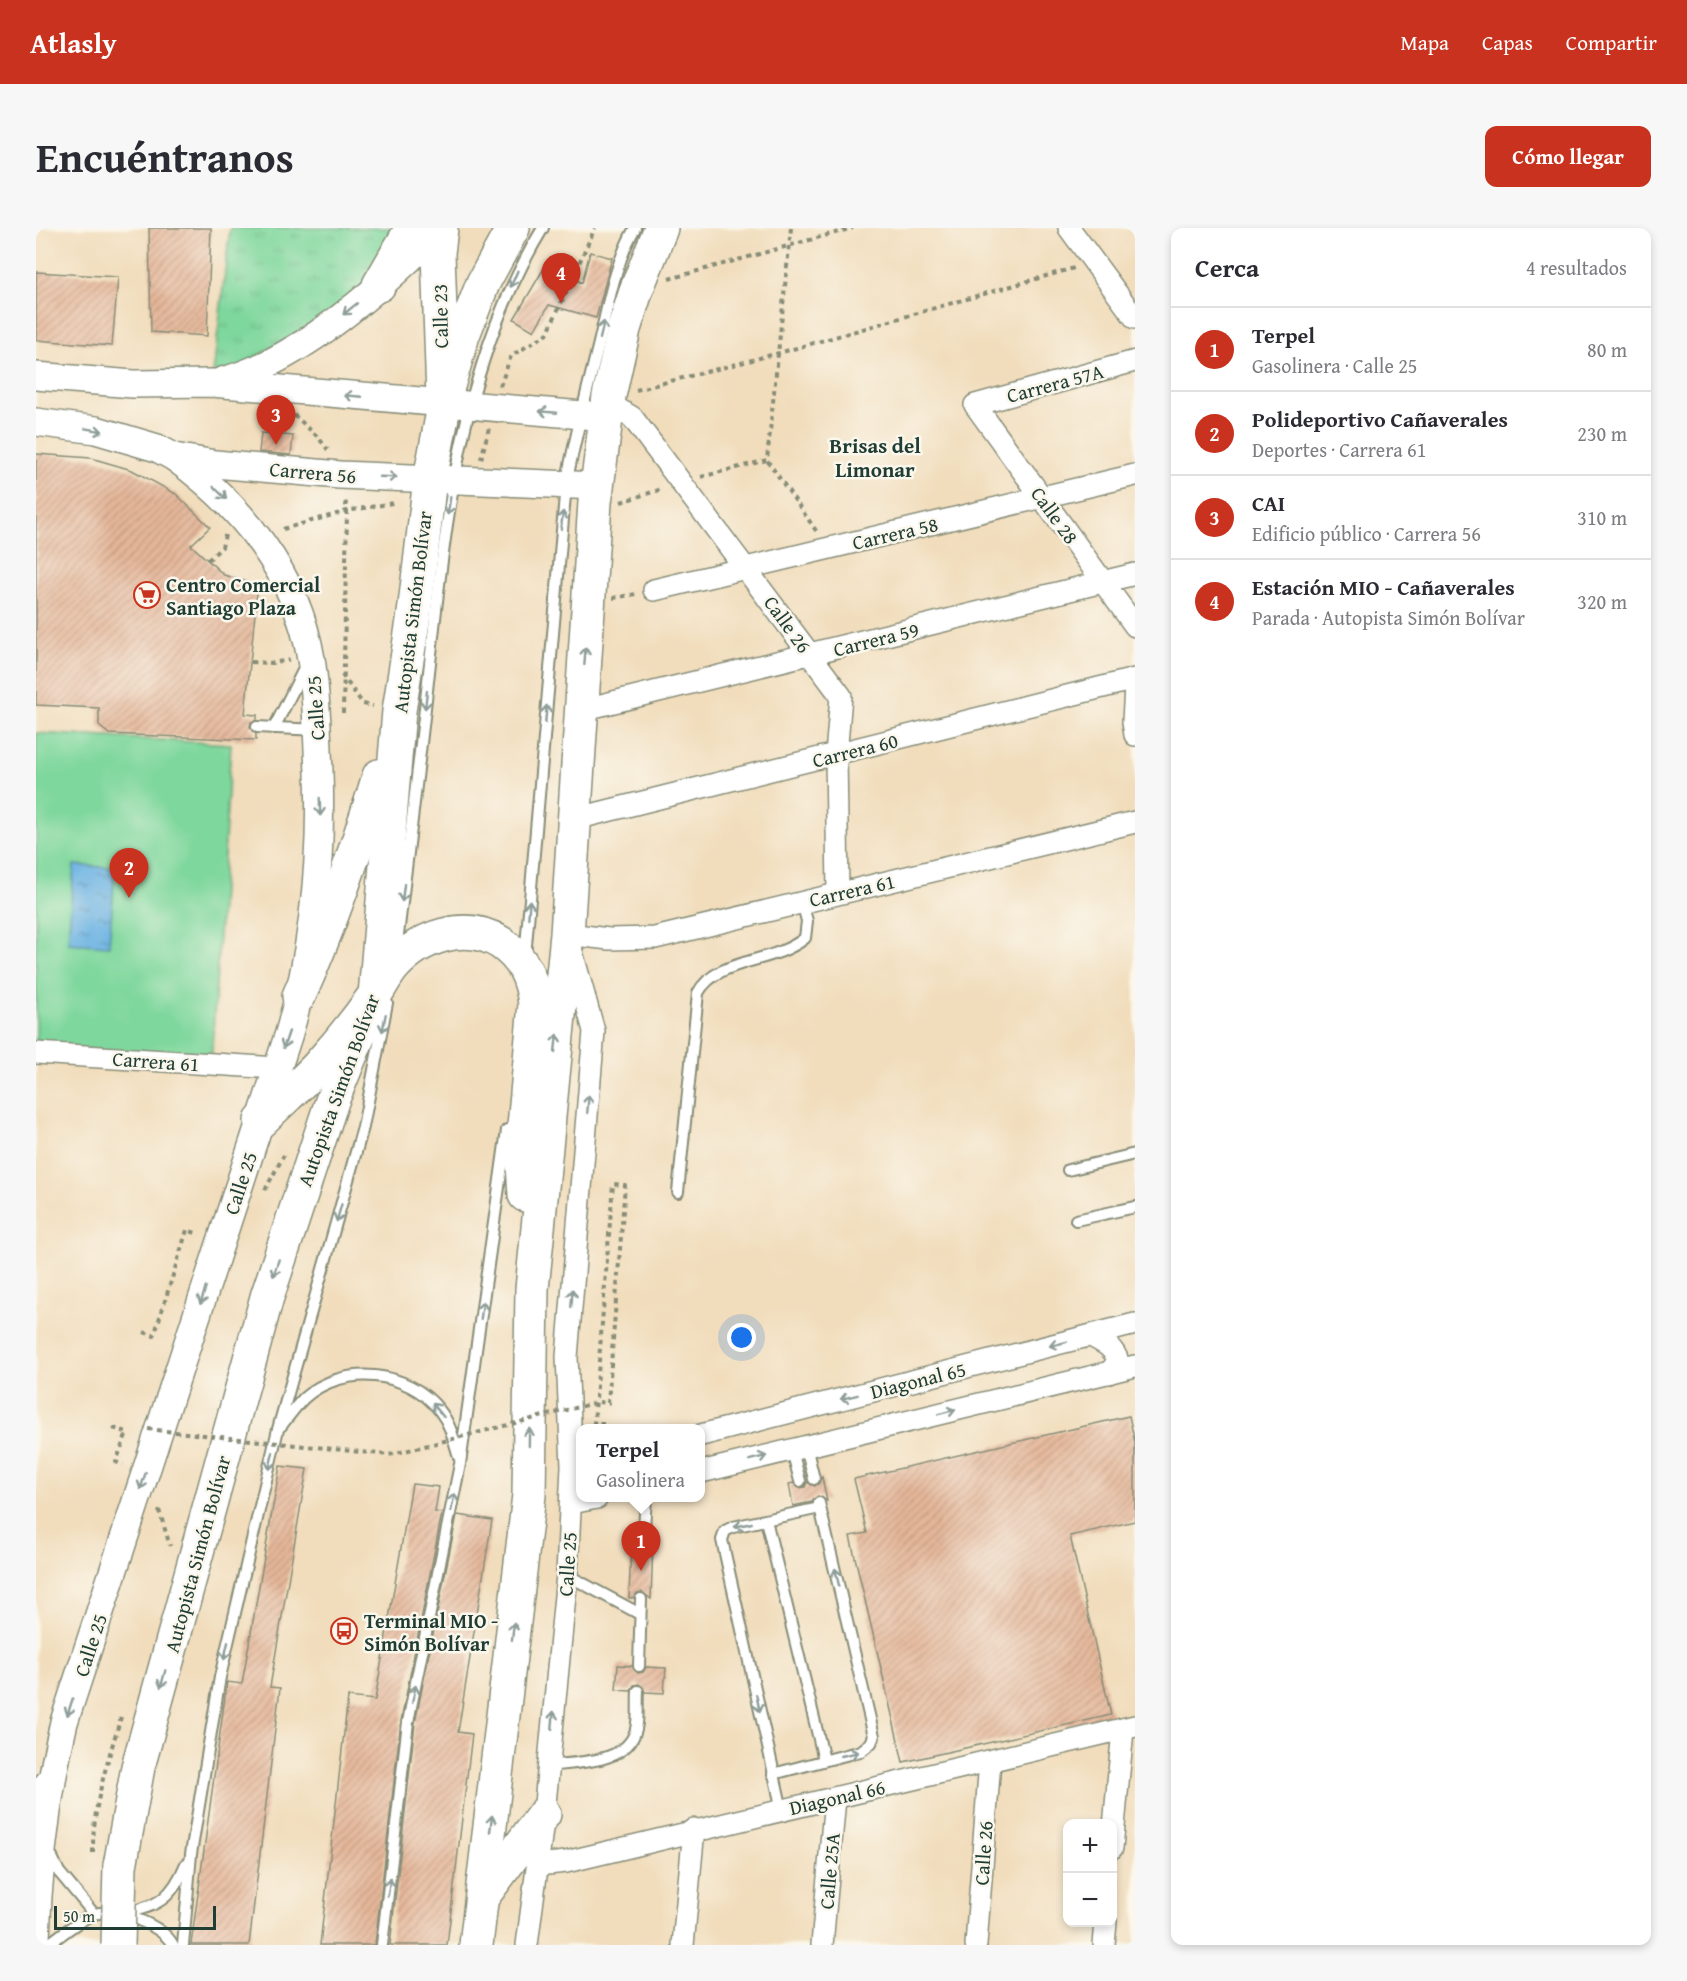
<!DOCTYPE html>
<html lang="es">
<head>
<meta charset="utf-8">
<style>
	:root { --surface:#fff; --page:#f7f7f7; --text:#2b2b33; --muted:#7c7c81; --line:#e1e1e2; --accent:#c8321e }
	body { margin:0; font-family:"Gentium Book Plus",serif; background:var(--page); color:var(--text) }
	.controls { position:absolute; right:18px; bottom:18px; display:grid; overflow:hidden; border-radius:12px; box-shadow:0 3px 9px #0003 }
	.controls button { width:54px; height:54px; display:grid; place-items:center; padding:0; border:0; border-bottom:2px solid var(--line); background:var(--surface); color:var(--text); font:30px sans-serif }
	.scale { position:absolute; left:18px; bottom:15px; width:162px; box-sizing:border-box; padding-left:6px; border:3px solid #1f3d34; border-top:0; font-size:16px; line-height:21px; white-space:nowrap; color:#1f3d34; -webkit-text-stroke:4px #fbf7ec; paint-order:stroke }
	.you { position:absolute; left:706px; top:1110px; width:21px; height:21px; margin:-15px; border:4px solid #fff; border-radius:50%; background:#1a73e8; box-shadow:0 0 0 9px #1a73e833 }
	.badge { display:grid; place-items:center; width:39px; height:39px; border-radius:50%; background:var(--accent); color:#fff; font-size:20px; font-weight:700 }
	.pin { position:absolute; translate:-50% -50px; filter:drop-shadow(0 2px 3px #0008) }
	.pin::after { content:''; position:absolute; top:32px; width:21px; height:18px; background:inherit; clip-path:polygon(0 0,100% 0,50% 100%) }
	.popup { position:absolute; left:540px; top:1196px; width:129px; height:78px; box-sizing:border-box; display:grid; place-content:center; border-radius:12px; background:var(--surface); filter:drop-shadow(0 2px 4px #0005); font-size:20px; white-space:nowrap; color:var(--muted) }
	.popup b { font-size:22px; color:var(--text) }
	.popup::after { content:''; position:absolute; left:50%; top:100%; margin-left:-12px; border:12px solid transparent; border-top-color:var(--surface) }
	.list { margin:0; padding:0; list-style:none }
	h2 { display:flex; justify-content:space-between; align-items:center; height:78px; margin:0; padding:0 24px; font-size:26px }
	h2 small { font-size:20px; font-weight:400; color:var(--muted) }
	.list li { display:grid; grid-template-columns:39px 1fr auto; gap:18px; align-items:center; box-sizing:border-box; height:84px; padding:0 24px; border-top:2px solid var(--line) }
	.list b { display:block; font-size:22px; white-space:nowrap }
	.list p { margin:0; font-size:20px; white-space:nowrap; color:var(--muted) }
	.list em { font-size:20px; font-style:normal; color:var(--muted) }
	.map { position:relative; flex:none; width:1099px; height:1717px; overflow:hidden; border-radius:12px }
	header { display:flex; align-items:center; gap:36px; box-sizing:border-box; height:84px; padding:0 30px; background:var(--accent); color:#fff }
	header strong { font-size:28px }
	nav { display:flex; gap:33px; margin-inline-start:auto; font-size:21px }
	.intro { display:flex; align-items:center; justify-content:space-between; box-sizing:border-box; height:144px; padding:0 36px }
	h1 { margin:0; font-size:42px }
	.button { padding:15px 27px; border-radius:12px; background:var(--accent); color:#fff; font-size:21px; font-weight:700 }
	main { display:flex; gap:36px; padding:0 36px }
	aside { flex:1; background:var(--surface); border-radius:12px; box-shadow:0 3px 9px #0003 }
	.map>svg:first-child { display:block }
	.park { fill:url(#park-tufts); stroke:#4e8a68; stroke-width:1.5 }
	.garden { fill:#7ed79c; stroke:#4e8a68; stroke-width:1.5 }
	.water { fill:url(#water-ripples); stroke:#46788c; stroke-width:1.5 }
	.building { fill:url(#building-hatch) }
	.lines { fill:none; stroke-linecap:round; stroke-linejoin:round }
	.service-casing { stroke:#888d78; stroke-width:14 }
	.minor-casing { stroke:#888d78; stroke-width:24 }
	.tertiary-casing { stroke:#888d78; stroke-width:30 }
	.secondary-casing { stroke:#888d78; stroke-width:33 }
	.primary-casing { stroke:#888d78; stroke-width:36 }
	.trunk-casing { stroke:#888d78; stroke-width:36 }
	.path { stroke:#888d78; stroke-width:4; stroke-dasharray:4.5 4.5; stroke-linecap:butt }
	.service { stroke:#fff; stroke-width:10 }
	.minor { stroke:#fff; stroke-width:21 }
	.tertiary { stroke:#fff; stroke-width:27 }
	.secondary { stroke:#fff; stroke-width:30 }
	.primary { stroke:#fff; stroke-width:33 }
	.trunk { stroke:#fff; stroke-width:33 }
	.trunk-bridge-casing { stroke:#888d78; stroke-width:36; stroke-linecap:butt }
	.path-bridge { stroke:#888d78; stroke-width:4; stroke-dasharray:4.5 4.5; stroke-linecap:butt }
	.trunk-bridge { stroke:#fff; stroke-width:33 }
	.oneway { stroke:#8f9e9a }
	.labels { text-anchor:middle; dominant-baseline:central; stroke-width:5; stroke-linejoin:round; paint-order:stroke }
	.street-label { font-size:20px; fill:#1f3d34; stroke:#fbf7ec }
	.poi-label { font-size:20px; font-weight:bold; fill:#1f3d34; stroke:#fbf7ec; text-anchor:start }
	.neighbourhood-label { font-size:21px; font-weight:bold; fill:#1f3d34; stroke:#fbf7ec }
</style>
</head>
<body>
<header>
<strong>Atlasly</strong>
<nav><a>Mapa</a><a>Capas</a><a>Compartir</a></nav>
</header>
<div class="intro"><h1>Encuéntranos</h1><a class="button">Cómo llegar</a></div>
<main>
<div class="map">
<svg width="1099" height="1717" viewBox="0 0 1099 1717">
	<defs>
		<pattern id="park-tufts" width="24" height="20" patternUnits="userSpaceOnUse" patternTransform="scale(1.5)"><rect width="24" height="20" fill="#7ed79c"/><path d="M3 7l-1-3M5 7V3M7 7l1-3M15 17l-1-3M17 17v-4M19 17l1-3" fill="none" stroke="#6cb987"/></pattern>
		<pattern id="water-ripples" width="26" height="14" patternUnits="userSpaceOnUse" patternTransform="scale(1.5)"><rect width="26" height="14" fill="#6cb3e3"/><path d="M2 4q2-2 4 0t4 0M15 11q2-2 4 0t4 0" fill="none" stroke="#5893b9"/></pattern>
		<pattern id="building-hatch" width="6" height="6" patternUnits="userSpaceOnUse" patternTransform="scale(1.5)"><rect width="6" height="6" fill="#e6b79a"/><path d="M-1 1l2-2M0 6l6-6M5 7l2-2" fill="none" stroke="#ba967e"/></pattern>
	</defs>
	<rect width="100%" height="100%" fill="#fbf7ec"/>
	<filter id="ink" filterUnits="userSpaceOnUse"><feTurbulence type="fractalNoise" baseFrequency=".0167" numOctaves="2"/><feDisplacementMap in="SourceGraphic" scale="12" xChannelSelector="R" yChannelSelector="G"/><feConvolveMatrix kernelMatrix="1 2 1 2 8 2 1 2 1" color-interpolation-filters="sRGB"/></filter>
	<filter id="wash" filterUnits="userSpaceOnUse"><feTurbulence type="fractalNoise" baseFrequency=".008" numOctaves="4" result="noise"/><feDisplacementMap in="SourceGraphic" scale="24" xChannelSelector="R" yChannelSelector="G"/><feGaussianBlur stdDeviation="1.35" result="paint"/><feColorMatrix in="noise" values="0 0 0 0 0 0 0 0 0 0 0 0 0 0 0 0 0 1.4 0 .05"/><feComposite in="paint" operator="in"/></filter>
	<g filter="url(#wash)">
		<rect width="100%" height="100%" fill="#f1ddbc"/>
		<polygon class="park" points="194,0 405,0 343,57 176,155"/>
		<polygon class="garden" points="0,505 195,516 175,837 0,825"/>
		<polygon class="water" points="38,637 79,640 73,718 32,715"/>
		<g id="blocks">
			<g class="building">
				<polygon points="113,0 175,0 171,108 115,104"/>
				<polygon points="554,24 576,30 560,90 513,77 498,103 478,91 511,35 546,55"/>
				<polygon points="0,44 82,49 76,118 0,112"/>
				<polygon points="225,205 257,208 255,227 223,224"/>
				<polygon points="0,226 55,230 96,242 140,266 174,299 155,317 188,347 211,354 221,365 209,486 221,487 221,492 215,494 214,499 220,506 220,512 73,506 63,498 63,480 0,477"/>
				<polygon points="1093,1188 1099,1215 1099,1293 1034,1308 1075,1487 867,1534 814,1308 831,1305 818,1251"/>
				<polygon points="244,1238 271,1241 234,1459 244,1460 213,1717 155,1717 191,1454 206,1456"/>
				<polygon points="786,1249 791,1273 782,1268 776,1274 757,1278 753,1256 757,1255 763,1260 769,1259 771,1254 779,1258"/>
				<polygon points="376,1256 403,1259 399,1284 406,1285 365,1493 339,1717 284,1717 312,1469 339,1472"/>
				<polygon points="421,1287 456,1292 422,1504 436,1506 411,1717 354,1717 379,1495"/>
				<polygon points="595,1315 600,1315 602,1321 607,1322 617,1315 615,1371 606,1364 601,1365 598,1370 593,1370"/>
				<polygon points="582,1437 596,1438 602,1445 607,1444 610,1439 630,1440 628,1465 609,1464 603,1456 598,1457 595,1463 580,1462"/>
			</g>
		</g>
	</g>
	<g filter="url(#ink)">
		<use href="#blocks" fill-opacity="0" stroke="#888d78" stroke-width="1.5"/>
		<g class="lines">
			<defs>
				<g id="service">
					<polyline points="221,499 281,502"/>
					<polyline points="238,500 270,437"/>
					<path d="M360 724C371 631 383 538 393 444 410 291 425 134 507 0"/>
					<path d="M489 729 530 256C539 212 549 170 560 127 571 85 577 38 599 0"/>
					<polyline points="1032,942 1099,926"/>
					<path d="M642 964 662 765C681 729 736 737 769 710L771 693 766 674"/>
					<polyline points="1040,992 1099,979"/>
					<path d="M245 1198C252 1189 260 1178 268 1170 307 1135 373 1142 404 1183 415 1197 418 1213 423 1229"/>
					<polyline points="770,1218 778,1251"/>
					<polyline points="756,1222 764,1253"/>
					<polyline points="730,1292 788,1532"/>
					<polyline points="607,1315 610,1270"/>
					<polyline points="531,1347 604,1386"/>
					<polyline points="603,1438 605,1371"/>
					<path d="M512 1538C541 1534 592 1536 600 1501 603 1489 601 1475 602 1463"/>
					<polyline points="737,1546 825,1523 835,1515 838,1508 783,1275"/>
					<polyline points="746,1582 686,1312 689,1303 697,1299 784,1280"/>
					<polyline points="12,1621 23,1644 58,1686"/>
					<path d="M87 1685C122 1679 136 1670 150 1636"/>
					<path d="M11 1717C23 1709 45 1690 58 1686 82 1680 126 1697 137 1717"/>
					<polyline points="147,1717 155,1626 184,1449 242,1201 327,899 351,775"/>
					<polyline points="346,1717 372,1494 424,1236 471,902"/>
				</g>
				<g id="minor">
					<polyline points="1033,0 1099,90"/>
					<polyline points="1099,133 939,177 1099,398"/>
					<polyline points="572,175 596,189 805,468 800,527 802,665"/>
					<polyline points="618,362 1099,247"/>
					<polyline points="1099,458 1097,494 1099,507"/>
					<polyline points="545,482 1099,346"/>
					<polyline points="539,591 1099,451"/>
					<polyline points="0,825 241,840"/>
					<path d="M1055 1108C1067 1114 1079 1120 1082 1134L1073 1145"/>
					<polyline points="665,1207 1099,1096"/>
					<polyline points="665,1244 1099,1138"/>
					<polyline points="535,1275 561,1270"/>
					<polyline points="1076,1620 1087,1501"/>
					<polyline points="502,1637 530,1634 1099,1498"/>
					<polyline points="491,1717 508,1586 531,1347 536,1238 531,1129 558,803 531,706 573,711 619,710 1099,594"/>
					<polyline points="647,1717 658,1601"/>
					<polyline points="786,1717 799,1570"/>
					<polyline points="940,1717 954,1533"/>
					<polyline points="1068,1717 1070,1694"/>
				</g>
				<g id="tertiary">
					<polyline points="0,148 97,156 176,155 570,189"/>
					<path d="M186 153C265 133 349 56 405 0"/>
					<polyline points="0,194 60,202 121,220 138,229 179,236 304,247 561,258"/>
					<path d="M0 1711C2 1638 11 1566 28 1494L253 805C278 719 286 633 283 544 281 506 281 468 275 431 261 346 206 278 138 229"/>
				</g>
				<polyline id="secondary" points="0,1578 13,1557"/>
				<g id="primary">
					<polyline points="405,0 402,25 407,169"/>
					<polyline points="343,57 376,0"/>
				</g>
				<g id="trunk">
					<path d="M263 768C295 696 320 623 343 548"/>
					<path d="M225 893C243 875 263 858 281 839 301 817 321 792 338 768 345 759 350 747 358 738 384 709 430 692 465 715 487 730 496 750 499 776L486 921 489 967"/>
					<polyline points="84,1638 102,1539 231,1069 296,873 339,768 363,483 378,386 394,251 412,158 427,107 447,55 477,0"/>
					<polyline points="447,1668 508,1586"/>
					<polyline points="440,1717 493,1267 496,1061 531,706 559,274 573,168 588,101 601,60 625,0"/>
				</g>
			</defs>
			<use href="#service" class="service-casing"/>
			<use href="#minor" class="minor-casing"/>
			<use href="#tertiary" class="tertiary-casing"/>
			<use href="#secondary" class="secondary-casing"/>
			<use href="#primary" class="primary-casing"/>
			<use href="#trunk" class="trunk-casing"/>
			<g class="path">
				<polyline points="755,0 731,232 781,304"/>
				<polyline points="633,51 817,0"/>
				<polyline points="464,158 475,128 511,106 559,0"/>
				<polyline points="600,162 743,125 1038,40"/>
				<polyline points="258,187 282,209 292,222"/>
				<polyline points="445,231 453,200"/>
				<polyline points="665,249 731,232"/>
				<polyline points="585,274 626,261"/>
				<polyline points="247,301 311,283 357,275"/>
				<polyline points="172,332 186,319 189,307"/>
				<polyline points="577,370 600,366"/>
				<polyline points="215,434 236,435 253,432"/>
				<polyline points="306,447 327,476 337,478"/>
				<polyline points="307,485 311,283 309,271"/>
				<polyline points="229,962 248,927"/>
				<polyline points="108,1104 118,1108 151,1002 163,1006"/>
				<polyline points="563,1174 572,1175 589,957 577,956 558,1196 571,1196"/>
				<polyline points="77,1200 91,1204 80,1234 87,1237"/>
				<polyline points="123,1282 134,1318"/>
				<path d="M57 1625C56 1579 72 1532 85 1489"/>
			</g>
			<use href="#service" class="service"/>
			<use href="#minor" class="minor"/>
			<use href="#tertiary" class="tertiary"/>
			<use href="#secondary" class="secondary"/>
			<use href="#primary" class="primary"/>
			<use href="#trunk" class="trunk"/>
			<defs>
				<polyline id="trunk-bridge" points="82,1717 84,1638"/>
			</defs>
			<use href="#trunk-bridge" class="trunk-bridge-casing"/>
			<polyline class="path-bridge" points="112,1201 353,1227 563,1174"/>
			<use href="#trunk-bridge" class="trunk-bridge"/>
		</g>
		<defs><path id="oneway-shaft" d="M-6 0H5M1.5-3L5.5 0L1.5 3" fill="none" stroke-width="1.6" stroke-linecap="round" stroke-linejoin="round" transform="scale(1.5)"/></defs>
		<g class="oneway">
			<use href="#oneway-shaft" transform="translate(478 51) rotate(113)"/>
			<use href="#oneway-shaft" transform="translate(314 81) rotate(141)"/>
			<use href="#oneway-shaft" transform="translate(566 102) rotate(-77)"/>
			<use href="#oneway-shaft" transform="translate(317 168) rotate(-175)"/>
			<use href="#oneway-shaft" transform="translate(512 184) rotate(-175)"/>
			<use href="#oneway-shaft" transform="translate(58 202) rotate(10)"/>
			<use href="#oneway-shaft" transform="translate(352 249) rotate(2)"/>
			<use href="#oneway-shaft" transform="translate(184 265) rotate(44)"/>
			<use href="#oneway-shaft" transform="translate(413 278) rotate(99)"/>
			<use href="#oneway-shaft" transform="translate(526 292) rotate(-83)"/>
			<use href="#oneway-shaft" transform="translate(549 428) rotate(-86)"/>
			<use href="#oneway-shaft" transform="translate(390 472) rotate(96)"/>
			<use href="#oneway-shaft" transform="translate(510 486) rotate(-85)"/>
			<use href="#oneway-shaft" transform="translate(284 579) rotate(88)"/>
			<use href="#oneway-shaft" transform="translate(367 665) rotate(97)"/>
			<use href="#oneway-shaft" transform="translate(493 681) rotate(-86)"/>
			<use href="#oneway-shaft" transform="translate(348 795) rotate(101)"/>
			<use href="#oneway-shaft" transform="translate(250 812) rotate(109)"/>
			<use href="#oneway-shaft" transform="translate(520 815) rotate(-84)"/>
			<use href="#oneway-shaft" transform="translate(552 876) rotate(-85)"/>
			<use href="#oneway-shaft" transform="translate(303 985) rotate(106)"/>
			<use href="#oneway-shaft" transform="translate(240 1040) rotate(108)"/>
			<use href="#oneway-shaft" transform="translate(167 1068) rotate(108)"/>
			<use href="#oneway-shaft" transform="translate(536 1070) rotate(-85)"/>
			<use href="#oneway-shaft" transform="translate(446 1082) rotate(-82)"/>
			<use href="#oneway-shaft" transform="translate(1022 1116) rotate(166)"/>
			<use href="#oneway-shaft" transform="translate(813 1169) rotate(166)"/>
			<use href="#oneway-shaft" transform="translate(402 1182) rotate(-129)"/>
			<use href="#oneway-shaft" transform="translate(911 1184) rotate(-14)"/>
			<use href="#oneway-shaft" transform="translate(493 1209) rotate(-89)"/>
			<use href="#oneway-shaft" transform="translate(722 1230) rotate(-14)"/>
			<use href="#oneway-shaft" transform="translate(235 1233) rotate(103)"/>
			<use href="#oneway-shaft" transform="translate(107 1253) rotate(108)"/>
			<use href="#oneway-shaft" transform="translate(417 1274) rotate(-79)"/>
			<use href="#oneway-shaft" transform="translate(707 1297) rotate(167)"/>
			<use href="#oneway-shaft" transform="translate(801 1349) rotate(-103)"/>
			<use href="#oneway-shaft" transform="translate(477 1403) rotate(-83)"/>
			<use href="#oneway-shaft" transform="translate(190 1423) rotate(103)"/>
			<use href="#oneway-shaft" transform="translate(127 1451) rotate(105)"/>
			<use href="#oneway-shaft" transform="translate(378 1466) rotate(-79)"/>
			<use href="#oneway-shaft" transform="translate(722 1475) rotate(78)"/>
			<use href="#oneway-shaft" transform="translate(34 1479) rotate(108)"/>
			<use href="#oneway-shaft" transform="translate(517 1492) rotate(-85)"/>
			<use href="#oneway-shaft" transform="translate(814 1526) rotate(-13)"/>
			<use href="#oneway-shaft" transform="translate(455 1596) rotate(-83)"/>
			<use href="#oneway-shaft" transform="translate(353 1659) rotate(-83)"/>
		</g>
	</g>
	<defs>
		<symbol id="supermarket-ring" viewBox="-11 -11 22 22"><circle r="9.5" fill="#fbf7ec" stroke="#c8321e" stroke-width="1.5"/><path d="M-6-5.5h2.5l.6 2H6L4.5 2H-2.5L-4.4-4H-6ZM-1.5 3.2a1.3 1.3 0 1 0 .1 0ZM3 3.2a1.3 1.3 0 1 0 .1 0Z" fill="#c8321e"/></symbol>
		<symbol id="bus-ring" viewBox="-11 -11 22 22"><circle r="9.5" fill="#fbf7ec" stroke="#c8321e" stroke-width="1.5"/><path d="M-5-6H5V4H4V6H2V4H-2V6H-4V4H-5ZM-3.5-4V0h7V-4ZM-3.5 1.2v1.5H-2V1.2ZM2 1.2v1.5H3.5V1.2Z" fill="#c8321e"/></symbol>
	</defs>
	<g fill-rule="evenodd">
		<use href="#supermarket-ring" x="96" y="352" width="30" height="30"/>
		<use href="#bus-ring" x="293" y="1388" width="30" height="30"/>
	</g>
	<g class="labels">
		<g class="street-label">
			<text transform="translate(404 88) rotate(-91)">Calle 23</text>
			<text transform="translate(1019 155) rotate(-15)">Carrera 57A</text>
			<text transform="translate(277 244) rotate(5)">Carrera 56</text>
			<text transform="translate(1019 287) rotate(54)">Calle 28</text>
			<text transform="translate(859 305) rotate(-13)">Carrera 58</text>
			<text transform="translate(376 384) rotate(-83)">Autopista Simón Bolívar</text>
			<text transform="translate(752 396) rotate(54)">Calle 26</text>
			<text transform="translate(840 411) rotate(-14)">Carrera 59</text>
			<text transform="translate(279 480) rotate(-94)">Calle 25</text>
			<text transform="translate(819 522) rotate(-14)">Carrera 60</text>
			<text transform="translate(816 662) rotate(-13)">Carrera 61</text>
			<text transform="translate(120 833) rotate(4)">Carrera 61</text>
			<text transform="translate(302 862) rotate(-70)">Autopista Simón Bolívar</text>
			<text transform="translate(204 955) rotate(-72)">Calle 25</text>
			<text transform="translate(882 1152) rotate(-14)">Diagonal 65</text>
			<text transform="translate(161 1326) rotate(-75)">Autopista Simón Bolívar</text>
			<text transform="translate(531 1336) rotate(-86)">Calle 25</text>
			<text transform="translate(54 1417) rotate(-72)">Calle 25</text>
			<text transform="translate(801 1569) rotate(-13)">Diagonal 66</text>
			<text transform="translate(947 1625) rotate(-86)">Calle 26</text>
			<text transform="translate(793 1643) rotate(-85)">Calle 25A</text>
		</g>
		<g class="poi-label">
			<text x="130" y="356">Centro Comercial<tspan x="130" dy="23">Santiago Plaza</tspan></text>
			<text x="328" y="1392">Terminal MIO -<tspan x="328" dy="23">Simón Bolívar</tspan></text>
		</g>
		<g class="neighbourhood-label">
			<text x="839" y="217">Brisas del<tspan x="839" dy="24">Limonar</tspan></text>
		</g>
	</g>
</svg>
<div class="controls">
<button>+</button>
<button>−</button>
</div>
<div class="scale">50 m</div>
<div class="you"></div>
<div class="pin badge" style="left:605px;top:1343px">1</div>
<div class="popup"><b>Terpel</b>Gasolinera</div>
<div class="pin badge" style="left:93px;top:670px">2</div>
<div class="pin badge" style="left:240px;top:217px">3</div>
<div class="pin badge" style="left:525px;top:75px">4</div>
</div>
<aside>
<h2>Cerca<small>4 resultados</small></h2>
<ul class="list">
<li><span class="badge">1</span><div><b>Terpel</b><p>Gasolinera · Calle 25</p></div><em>80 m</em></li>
<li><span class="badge">2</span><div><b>Polideportivo Cañaverales</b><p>Deportes · Carrera 61</p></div><em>230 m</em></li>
<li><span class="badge">3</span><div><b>CAI</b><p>Edificio público · Carrera 56</p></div><em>310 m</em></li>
<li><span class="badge">4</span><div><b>Estación MIO - Cañaverales</b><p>Parada · Autopista Simón Bolívar</p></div><em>320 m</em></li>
</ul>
</aside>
</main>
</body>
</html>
